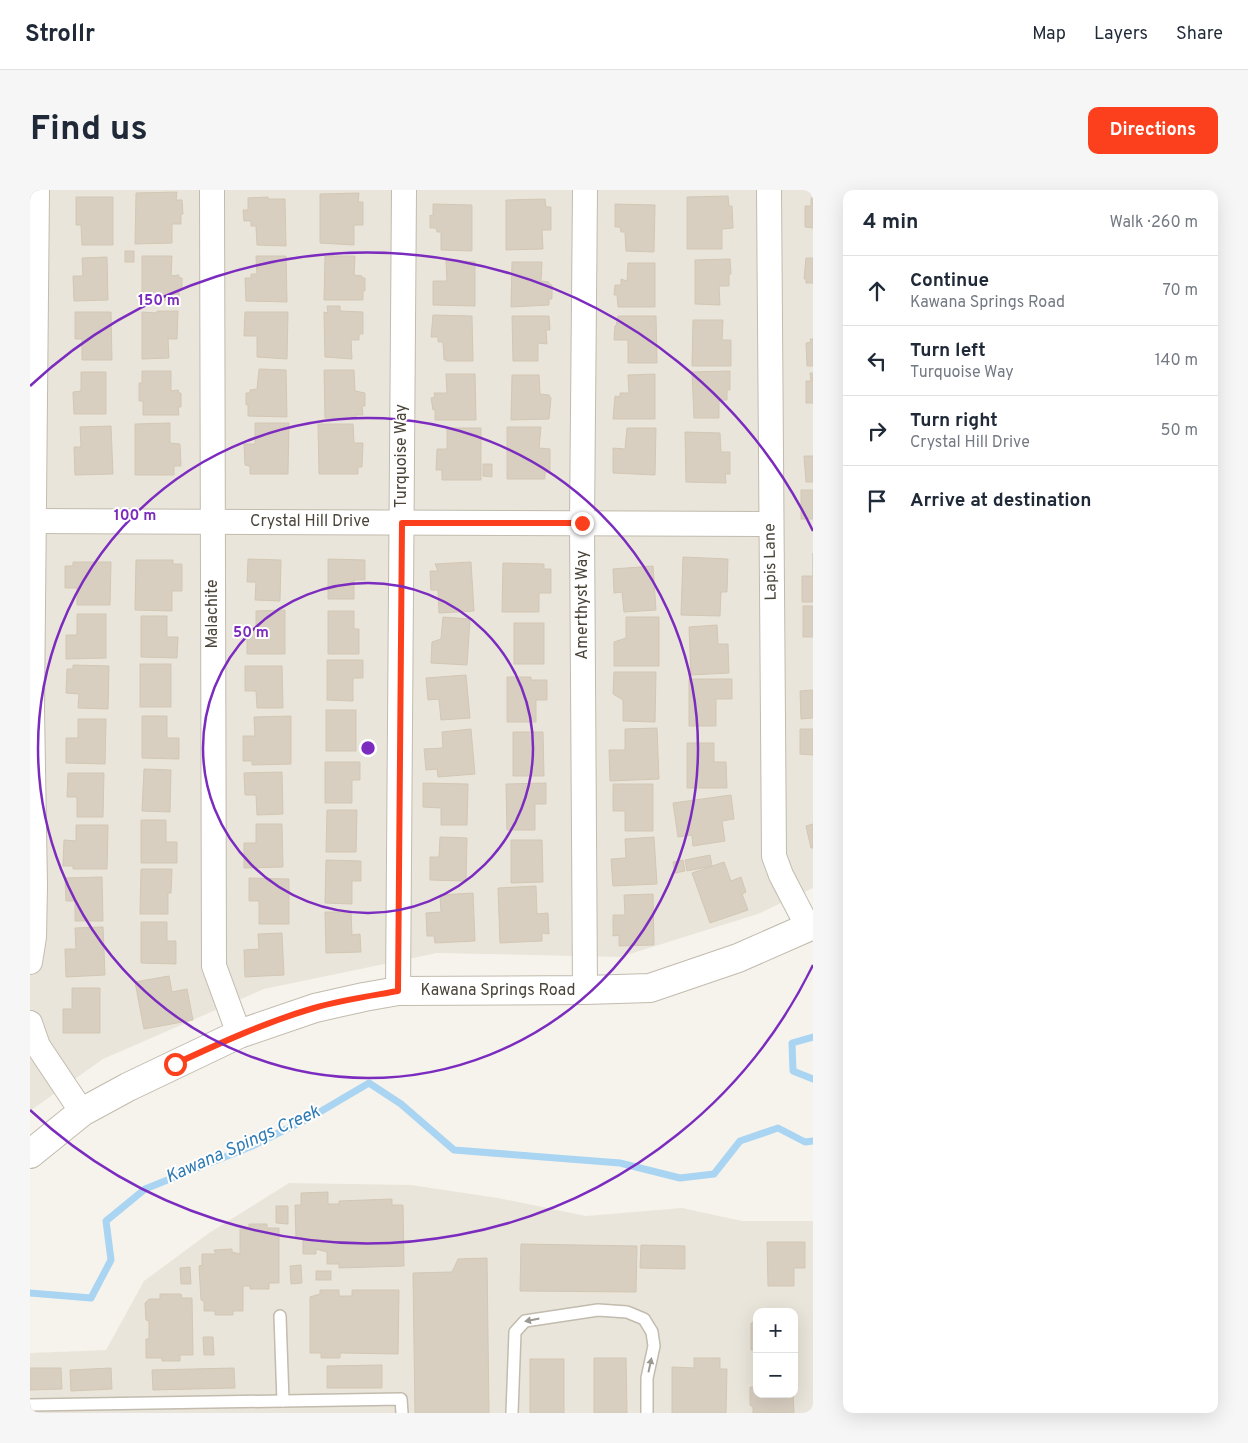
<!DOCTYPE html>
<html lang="en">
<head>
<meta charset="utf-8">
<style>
	:root { --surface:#fff; --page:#f6f6f7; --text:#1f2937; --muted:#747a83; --line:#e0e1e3; --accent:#fc3f1d }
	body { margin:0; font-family:Overpass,sans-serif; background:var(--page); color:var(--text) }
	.controls { position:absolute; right:15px; bottom:15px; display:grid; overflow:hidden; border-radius:10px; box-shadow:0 5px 20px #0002 }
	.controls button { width:45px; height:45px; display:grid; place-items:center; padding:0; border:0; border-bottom:1px solid var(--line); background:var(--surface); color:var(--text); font:25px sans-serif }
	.stop { position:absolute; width:15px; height:15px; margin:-11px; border:4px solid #fc3f1d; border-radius:50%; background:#fff }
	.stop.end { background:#fc3f1d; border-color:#fff; box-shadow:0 1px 5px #0008 }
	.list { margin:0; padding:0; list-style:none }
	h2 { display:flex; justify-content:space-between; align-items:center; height:65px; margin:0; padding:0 20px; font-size:21px }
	h2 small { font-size:16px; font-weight:400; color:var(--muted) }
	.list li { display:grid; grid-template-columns:32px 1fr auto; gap:15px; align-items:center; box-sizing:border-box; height:70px; padding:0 20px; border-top:1px solid var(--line) }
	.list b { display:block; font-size:19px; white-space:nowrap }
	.list p { margin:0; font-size:16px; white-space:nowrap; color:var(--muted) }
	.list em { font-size:16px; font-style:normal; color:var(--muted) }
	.icon { flex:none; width:28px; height:28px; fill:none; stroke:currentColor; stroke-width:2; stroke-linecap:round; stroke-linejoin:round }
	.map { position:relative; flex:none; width:783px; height:1223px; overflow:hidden; border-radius:10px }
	header { display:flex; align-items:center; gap:30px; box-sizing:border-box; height:70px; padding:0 25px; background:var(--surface); border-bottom:1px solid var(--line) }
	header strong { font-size:24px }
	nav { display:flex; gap:28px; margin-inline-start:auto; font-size:18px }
	.intro { display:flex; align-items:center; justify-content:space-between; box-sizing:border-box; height:120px; padding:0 30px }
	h1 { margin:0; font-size:35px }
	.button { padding:12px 22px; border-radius:10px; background:var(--accent); color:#fff; font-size:18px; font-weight:700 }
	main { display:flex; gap:30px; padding:0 30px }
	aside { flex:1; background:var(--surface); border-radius:10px; box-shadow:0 5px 20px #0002 }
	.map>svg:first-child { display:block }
	.residential { fill:#eae5da; fill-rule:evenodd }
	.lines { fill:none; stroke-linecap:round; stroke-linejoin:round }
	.stream { stroke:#a9d4f2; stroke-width:7 }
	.building { fill:#d8cfc1; stroke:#d3c7b4 }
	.service-casing { stroke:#c2bbae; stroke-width:14 }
	.minor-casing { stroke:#c2bbae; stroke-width:26 }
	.tertiary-casing { stroke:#c2bbae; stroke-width:30 }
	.service { stroke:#fff; stroke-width:11 }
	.minor { stroke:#fff; stroke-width:24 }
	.tertiary { stroke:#fff; stroke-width:28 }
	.oneway { fill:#9c9892 }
	.route { stroke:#fc3f1d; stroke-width:6 }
	.ring { fill:none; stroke:#7b2cbf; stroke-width:2.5 }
	.labels { text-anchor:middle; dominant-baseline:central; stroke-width:4; stroke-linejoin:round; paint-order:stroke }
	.street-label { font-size:16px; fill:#4b4439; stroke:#fff }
	.water-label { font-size:18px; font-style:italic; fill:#2e7ab2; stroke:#fff }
	.centre { fill:#7b2cbf; stroke:#fff; stroke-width:2.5 }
	.ring-label { font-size:15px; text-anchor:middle; font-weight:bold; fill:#7b2cbf; stroke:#fff; stroke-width:4; stroke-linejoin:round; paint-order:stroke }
</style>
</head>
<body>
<header>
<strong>Strollr</strong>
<nav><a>Map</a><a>Layers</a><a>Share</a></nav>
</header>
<div class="intro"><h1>Find us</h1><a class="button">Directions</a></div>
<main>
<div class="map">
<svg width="783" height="1223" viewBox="0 0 783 1223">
	<rect width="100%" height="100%" fill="#f6f3ec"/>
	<g class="residential">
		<polygon points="0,0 783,0 783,698 728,724 590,767 407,763 234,799 73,869 0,921"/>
		<path d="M259 993 381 995 468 1008 556 1026 652 1018 712 1031H783V1223H0V1163L76 1160 114 1091 179 1043ZM727 1122H764V1204H727Z"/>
	</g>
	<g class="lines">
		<g class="stream">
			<polyline points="783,847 762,853 763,881 783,889"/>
			<polyline points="0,1103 61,1108 81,1070 76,1031 115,999 222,956 283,926 339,893 371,914 424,960 590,973 650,988 684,984 710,951 748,938 775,952 783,951"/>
		</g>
	</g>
	<g class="building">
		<polygon points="147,2 146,10 152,10 153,24 151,24 151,34 142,34 142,53 105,54 106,3"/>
		<polygon points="329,3 328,12 333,12 333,35 324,35 324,55 290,53 290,4"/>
		<polygon points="698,6 699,16 702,16 703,38 692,39 692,59 657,59 657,7"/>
		<polygon points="46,7 83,7 83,55 52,55 51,35 46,35"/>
		<polygon points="238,7 238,9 255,9 256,56 227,55 226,36 221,36 221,31 214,31 213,20 218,20 218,8"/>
		<polygon points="781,8 783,8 783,38 775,37 775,16 781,16"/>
		<polygon points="515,9 516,17 521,17 521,40 512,40 513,59 476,60 476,10"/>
		<polygon points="403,14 442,15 442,61 411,60 411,42 407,42 406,38 400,38 400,25 403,26"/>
		<polygon points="585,14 625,15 624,62 596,61 595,42 591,42 590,37 585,37"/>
		<rect x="95" y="61" width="9" height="11"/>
		<polygon points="112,66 142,66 141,86 149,85 149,88 152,88 152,100 149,100 149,110 112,111"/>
		<polygon points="226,66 256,66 257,112 216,111 215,88 221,88 221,84 227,84"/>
		<polygon points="295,66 325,66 324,85 332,86 332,88 335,88 335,101 333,101 333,110 294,110"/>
		<polygon points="77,67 78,110 44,111 43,86 53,86 52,68"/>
		<polygon points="776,68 783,68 783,93 776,93 776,89 774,89"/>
		<polygon points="700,69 701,84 699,84 699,96 689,96 690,115 665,114 665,70"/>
		<polygon points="416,70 445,72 445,116 403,115 403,91 417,91"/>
		<polygon points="482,72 512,72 511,91 519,92 519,94 522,95 522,109 519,109 519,115 481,117"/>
		<polygon points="598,73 625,73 625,117 588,117 587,105 584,105 585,95 591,95 591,89 597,91"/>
		<polygon points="297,116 310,116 310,121 333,122 333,144 329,144 329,150 321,150 322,169 295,167 294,122 298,123"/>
		<polygon points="127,121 148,121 147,149 138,149 139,168 112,169 112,122 127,123"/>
		<polygon points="45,122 81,122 82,170 52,170 52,149 45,149"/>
		<polygon points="215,122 258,122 257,169 227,167 227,146 214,146"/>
		<polygon points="403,125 442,126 443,171 416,171 416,169 414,170 413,152 408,152 408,147 401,147"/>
		<polygon points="482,126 519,126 520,140 516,140 517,154 508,153 508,171 483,171"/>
		<polygon points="588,126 626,126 627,173 598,173 598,150 584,150 585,136 586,136"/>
		<polygon points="663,130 693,130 692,150 701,150 701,176 662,176"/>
		<polygon points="780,149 783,149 783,176 777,176 776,153 781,152"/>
		<polygon points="229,179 256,180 257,227 218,226 218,214 216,215 216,203 220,203 220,200 227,199"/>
		<polygon points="294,180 324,180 325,201 335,203 335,216 332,216 333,225 326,225 326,229 295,228"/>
		<polygon points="112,181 141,181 141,201 148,200 149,203 151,203 151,217 148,217 149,225 113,225 113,211 109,211 109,193 112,193"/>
		<polygon points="700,181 700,200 697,200 697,210 689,210 689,228 664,228 662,182"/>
		<polygon points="51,182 76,182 76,224 44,224 43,202 51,201"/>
		<polygon points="780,183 783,183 783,213 776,213 776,191 781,191"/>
		<polygon points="416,184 445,184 446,230 405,230 405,219 403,220 401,208 405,207 404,203 417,203"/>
		<polygon points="625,184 625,229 583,229 585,206 590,207 590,203 599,203 598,185"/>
		<polygon points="482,185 509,185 510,204 519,205 521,208 519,229 481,230"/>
		<polygon points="140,233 140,253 150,254 151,276 144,276 144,285 105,285 105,234"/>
		<polygon points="225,233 259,233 258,284 220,284 220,276 215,275 214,254 225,254"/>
		<polygon points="288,234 323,234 324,253 333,253 332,277 328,277 328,284 289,284"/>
		<polygon points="81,236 83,284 45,285 44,257 51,257 50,237"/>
		<polygon points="477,237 511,237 509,258 520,259 520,282 515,282 515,289 477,289"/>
		<polygon points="417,238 451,238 451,290 412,290 412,280 406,280 407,259 417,259"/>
		<polygon points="597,238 626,238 625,285 583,283 583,258 595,259"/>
		<polygon points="655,242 690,243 691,262 700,262 700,284 695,284 696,293 656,292"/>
		<polygon points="774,266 783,266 783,292 776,292"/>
		<polygon points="453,274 462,274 462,287 453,286"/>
		<rect x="771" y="300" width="12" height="29"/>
		<polygon points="783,363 783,412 772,412 772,386 783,386"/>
		<polygon points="653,367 698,369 697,402 691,402 690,426 651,425"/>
		<polygon points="218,369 251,370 250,411 225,410 226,392 217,392"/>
		<polygon points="298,369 335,370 335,390 324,390 324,409 298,409"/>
		<polygon points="106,370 143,370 143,374 152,374 152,401 142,401 142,421 105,420"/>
		<polygon points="43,372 81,372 80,415 47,415 47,398 35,398 35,376 43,376"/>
		<polygon points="441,372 444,421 409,423 408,400 401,400 400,381 408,381 405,374"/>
		<polygon points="473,373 514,374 514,379 521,379 521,403 509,403 509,422 472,422"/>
		<polygon points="623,376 626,420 594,422 592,402 584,403 583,379"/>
		<rect x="773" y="416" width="10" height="31"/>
		<polygon points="255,420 255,464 217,464 217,441 226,441 226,421"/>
		<polygon points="298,421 324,421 324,439 329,439 329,464 298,464"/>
		<polygon points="47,424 76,424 76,468 36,469 36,445 47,445"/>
		<polygon points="111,426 137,426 137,447 148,447 147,468 111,467"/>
		<polygon points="413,427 440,429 437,475 401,473 402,452 411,449"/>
		<polygon points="596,427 629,427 629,476 584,476 584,452 596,448"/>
		<rect x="484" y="433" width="30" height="41"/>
		<polygon points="687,435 688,454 698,454 699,483 661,485 659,437"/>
		<polygon points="297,470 333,470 333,488 323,488 323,511 297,510"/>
		<rect x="110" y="474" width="31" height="43"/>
		<polygon points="43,475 79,476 78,519 48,518 49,504 36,503 37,479 43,479"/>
		<polygon points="215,476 252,476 253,518 227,518 226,501 215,501"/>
		<polygon points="584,482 626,482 625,532 593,531 593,510 583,504"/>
		<polygon points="436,485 440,528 411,530 409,509 398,510 396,488"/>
		<polygon points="477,487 501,487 501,490 517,490 517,510 506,510 506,532 477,532"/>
		<polygon points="659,489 702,489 702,509 686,509 686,536 659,536"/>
		<polygon points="783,500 783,528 771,529 770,501"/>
		<rect x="296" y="520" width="30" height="41"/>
		<polygon points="112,526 137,526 137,548 149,548 149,569 112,568"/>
		<polygon points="261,526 261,574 222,575 222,571 213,571 213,546 225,546 224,527"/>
		<polygon points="48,529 76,529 75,574 36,573 36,548 48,548"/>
		<polygon points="627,538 629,589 580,591 579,560 595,560 595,539"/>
		<polygon points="441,539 445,584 408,587 407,579 396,580 394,559 413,558 412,542"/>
		<polygon points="770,539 783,539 783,565 770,564"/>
		<polygon points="483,542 513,542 514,586 483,586"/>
		<polygon points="657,553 684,553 684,572 696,572 697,598 657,598"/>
		<polygon points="295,572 330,572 330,590 322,590 322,613 295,613"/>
		<polygon points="114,579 141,580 140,622 112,621"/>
		<polygon points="252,582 253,624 227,625 226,605 215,605 214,583"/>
		<polygon points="38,583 74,583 73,627 47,627 47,607 37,607"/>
		<polygon points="393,593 438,594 437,635 411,635 411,618 393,617"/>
		<polygon points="516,593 516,614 505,614 505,640 477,640 476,594"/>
		<polygon points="583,594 623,594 623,641 595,641 595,621 583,621"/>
		<polygon points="701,605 704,629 692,631 695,651 663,656 662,645 648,647 643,613"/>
		<polygon points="297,620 327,620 326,662 296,662"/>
		<polygon points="111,630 136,630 136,652 147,652 147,673 111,673"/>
		<polygon points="226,634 252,634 253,677 214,678 214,653 226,653"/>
		<polygon points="783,634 783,658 781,658 776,636"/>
		<polygon points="46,635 78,635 77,679 43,679 43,676 33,676 34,650 46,651"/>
		<polygon points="410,647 437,648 436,691 400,690 400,667 409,667"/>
		<polygon points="624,647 627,694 583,696 581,669 596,668 595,649"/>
		<polygon points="481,650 512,650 513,692 481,693"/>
		<polygon points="680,665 682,676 657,681 655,670"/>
		<polygon points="296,670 331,671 331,691 322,691 322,714 295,713"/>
		<polygon points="653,670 655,681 645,683 643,672"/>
		<polygon points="694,672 701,691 711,687 716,702 712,704 718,720 680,733 662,683"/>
		<polygon points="111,679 142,679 141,703 138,703 138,724 110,724"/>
		<polygon points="72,687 73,731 45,731 45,711 36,711 35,688"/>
		<polygon points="219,688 259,689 259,734 229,734 229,711 219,711"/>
		<polygon points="506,696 507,724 518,723 519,744 512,743 512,751 470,753 468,698"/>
		<polygon points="443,703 445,751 405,753 404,746 397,746 396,723 411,722 410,705"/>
		<polygon points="623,704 624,755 589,756 589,745 583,746 583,725 595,725 594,705"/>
		<polygon points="295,722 321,722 322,745 330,744 331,762 296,763"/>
		<polygon points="111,732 137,732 137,751 146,751 146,774 111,773"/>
		<polygon points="73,737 75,785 36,787 35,759 46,759 45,738"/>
		<polygon points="252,743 254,785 215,787 214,760 229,759 228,744"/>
		<polygon points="139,786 142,802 157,799 163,830 114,839 105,792"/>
		<polygon points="42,798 70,798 70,843 33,843 33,819 42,819"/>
		<polygon points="298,1002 298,1014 309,1014 309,1011 362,1009 362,1015 373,1015 374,1076 309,1078 309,1074 297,1074 297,1062 286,1059 286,1064 273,1064 273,1048 266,1048 265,1015 271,1015 271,1003"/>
		<polygon points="246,1016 258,1016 258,1034 246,1033"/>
		<polygon points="219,1034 237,1034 237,1038 249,1038 249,1093 239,1093 239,1099 220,1099 220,1096 213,1096 213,1121 203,1121 203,1125 185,1125 185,1121 174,1121 174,1111 171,1110 169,1076 172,1075 172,1064 186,1064 184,1060 202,1059 202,1062 210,1064 210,1039 219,1039"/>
		<polygon points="737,1052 775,1052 775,1078 764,1078 764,1096 738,1096"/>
		<polygon points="491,1054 607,1056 606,1102 490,1101"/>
		<polygon points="611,1055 655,1056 655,1079 610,1078"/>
		<polygon points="457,1068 459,1223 385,1223 383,1083 422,1082 428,1069"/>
		<polygon points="271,1075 272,1093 261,1094 260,1076"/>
		<polygon points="160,1077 161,1094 151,1094 150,1078"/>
		<rect x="286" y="1081" width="15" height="9"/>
		<polygon points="290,1100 309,1100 309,1106 322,1106 322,1100 369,1100 368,1164 310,1163 310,1168 291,1168 291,1163 280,1163 280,1107 290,1104"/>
		<polygon points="130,1104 151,1104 152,1108 162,1108 163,1165 150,1165 150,1171 132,1171 132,1168 116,1168 116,1149 119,1149 119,1131 116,1130 115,1113 119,1109 130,1109"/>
		<polygon points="764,1124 765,1124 766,1160 764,1160"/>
		<polygon points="727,1132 727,1160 721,1160 721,1133"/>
		<polygon points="173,1147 183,1147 184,1165 174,1165"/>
		<polygon points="564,1168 596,1168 597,1223 564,1223"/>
		<polygon points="664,1168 690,1168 690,1179 697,1179 696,1223 642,1223 642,1177 664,1178"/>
		<rect x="500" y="1169" width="34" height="54"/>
		<polygon points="352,1175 352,1198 297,1198 297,1176"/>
		<polygon points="0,1178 31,1178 32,1199 0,1200"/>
		<polygon points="81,1178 82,1199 41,1201 40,1180"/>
		<polygon points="204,1178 205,1198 123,1200 122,1180"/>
		<polygon points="720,1197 727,1197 727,1204 763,1204 764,1223 723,1223 723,1217 720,1215"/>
	</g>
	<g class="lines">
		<defs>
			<g id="service">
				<polyline points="250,1126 253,1211"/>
				<polyline points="0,1215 371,1209 372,1223"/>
				<polyline points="482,1223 485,1142 495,1131 568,1120 597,1122 614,1129 622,1142 624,1156 617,1188 617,1223"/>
			</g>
			<g id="minor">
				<polyline points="182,0 184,776 209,844"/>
				<polyline points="739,0 744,666 751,685 778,737"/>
				<polyline points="0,331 740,334"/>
				<polyline points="0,772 4,747 5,696 2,519 7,0"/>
				<polyline points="555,800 552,333 555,0"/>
				<polyline points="368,801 374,0"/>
				<polyline points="0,833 8,856 52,922"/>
			</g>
			<polyline id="tertiary" points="0,964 52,922 98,897 209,844 285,818 334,807 368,801 555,800 620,798 708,768 783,735"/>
		</defs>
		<use href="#service" class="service-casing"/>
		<use href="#minor" class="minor-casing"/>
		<use href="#tertiary" class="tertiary-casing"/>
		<use href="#service" class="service"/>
		<use href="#minor" class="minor"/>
		<use href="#tertiary" class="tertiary"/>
	</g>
	<defs><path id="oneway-solid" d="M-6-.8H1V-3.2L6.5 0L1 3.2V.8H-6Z" transform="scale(1.25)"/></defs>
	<g class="oneway">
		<use href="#oneway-solid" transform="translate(502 1130) rotate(169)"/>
		<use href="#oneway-solid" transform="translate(620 1175) rotate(-78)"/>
	</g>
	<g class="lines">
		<path class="route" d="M145 874C190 853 236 832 284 818 311 810 340 806 368 801L372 333H552"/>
	</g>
	<g class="ring">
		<circle cx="338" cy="558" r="165"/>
		<circle cx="338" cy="558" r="330"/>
		<path d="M783 775A495 495 0 0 1 0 920M0 196A495 495 0 0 1 783 341"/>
	</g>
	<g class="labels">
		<g class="street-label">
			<text transform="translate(372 266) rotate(-90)">Turquoise Way</text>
			<text x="280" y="332">Crystal Hill Drive</text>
			<text transform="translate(741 372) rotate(-91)">Lapis Lane</text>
			<text transform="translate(553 415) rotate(-90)">Amerthyst Way</text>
			<text transform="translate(183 424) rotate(-90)">Malachite</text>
			<text x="468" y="801">Kawana Springs Road</text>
		</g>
		<g class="water-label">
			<text transform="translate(213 955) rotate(-24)">Kawana Spings Creek</text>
		</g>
	</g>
	<circle cx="338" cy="558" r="8" class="centre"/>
	<g class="ring-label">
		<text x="129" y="115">150 m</text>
		<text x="105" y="330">100 m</text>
		<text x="221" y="447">50 m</text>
	</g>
</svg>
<div class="controls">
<button>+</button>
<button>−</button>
</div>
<div class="stop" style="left:145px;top:874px"></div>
<div class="stop end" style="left:552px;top:333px"></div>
</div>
<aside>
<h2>4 min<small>Walk · 260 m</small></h2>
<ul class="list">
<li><svg class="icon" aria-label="ahead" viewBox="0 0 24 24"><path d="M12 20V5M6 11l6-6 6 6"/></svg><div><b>Continue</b><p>Kawana Springs Road</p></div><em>70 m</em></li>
<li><svg class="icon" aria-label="left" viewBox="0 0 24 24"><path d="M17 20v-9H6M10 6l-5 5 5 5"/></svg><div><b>Turn left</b><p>Turquoise Way</p></div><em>140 m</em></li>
<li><svg class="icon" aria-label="right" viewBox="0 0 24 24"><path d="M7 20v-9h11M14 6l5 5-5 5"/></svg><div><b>Turn right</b><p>Crystal Hill Drive</p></div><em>50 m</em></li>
<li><svg class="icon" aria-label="arrive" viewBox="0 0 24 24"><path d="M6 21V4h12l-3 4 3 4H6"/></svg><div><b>Arrive at destination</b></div></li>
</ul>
</aside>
</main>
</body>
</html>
